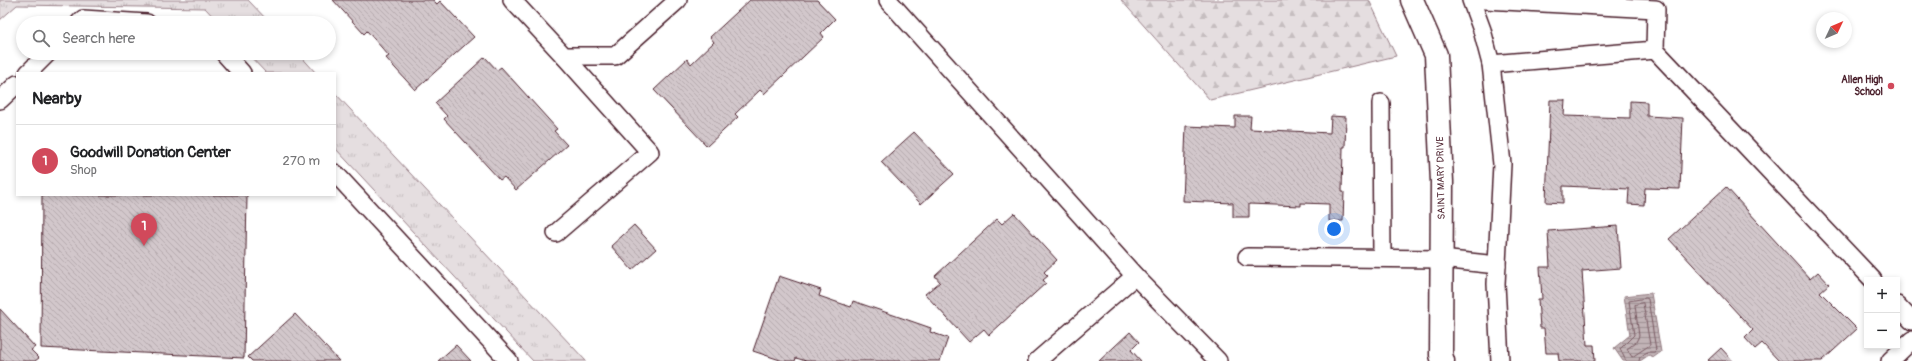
<!DOCTYPE html>
<html lang="en">
<head>
<meta charset="utf-8">
<style>
	:root { --surface:#fff; --page:#f6f6f6; --text:#202124; --muted:#757577; --line:#e0e0e0; --accent:#d1495b }
	body { margin:0; font-family:Pangolin,sans-serif; background:var(--page); color:var(--text) }
	.controls { position:absolute; right:12px; bottom:12px; display:grid; overflow:hidden; border-radius:0px; box-shadow:0 2px 6px #0003 }
	.controls button { width:36px; height:36px; display:grid; place-items:center; padding:0; border:0; border-bottom:1px solid var(--line); background:var(--surface); color:var(--text); font:20px sans-serif }
	.compass { position:absolute; left:1816px; top:12px; width:36px; height:36px; border-radius:50%; background:var(--surface); box-shadow:0 2px 6px #0003; rotate:46deg }
	.you { position:absolute; left:1334px; top:229px; width:14px; height:14px; margin:-10px; border:3px solid #fff; border-radius:50%; background:#1a73e8; box-shadow:0 0 0 6px #1a73e833 }
	.badge { display:grid; place-items:center; width:26px; height:26px; border-radius:50%; background:var(--accent); color:#fff; font-size:13px; font-weight:700 }
	.pin { position:absolute; translate:-50% -33px; filter:drop-shadow(0 1px 2px #0008) }
	.pin::after { content:''; position:absolute; top:21px; width:14px; height:12px; background:inherit; clip-path:polygon(0 0,100% 0,50% 100%) }
	.list { margin:0; padding:0; list-style:none }
	h2 { display:flex; justify-content:space-between; align-items:center; height:52px; margin:0; padding:0 16px; font-size:17px }
	h2 small { font-size:13px; font-weight:400; color:var(--muted) }
	.list li { display:grid; grid-template-columns:26px 1fr auto; gap:12px; align-items:center; box-sizing:border-box; height:72px; padding:0 16px; border-top:1px solid var(--line) }
	.list b { display:block; font-size:15px; white-space:nowrap }
	.list p { margin:0; font-size:13px; white-space:nowrap; color:var(--muted) }
	.list em { font-size:13px; font-style:normal; color:var(--muted) }
	.icon { flex:none; width:22px; height:22px; fill:none; stroke:currentColor; stroke-width:2; stroke-linecap:round; stroke-linejoin:round }
	.map { position:relative; flex:none; width:1912px; height:361px; overflow:hidden }
	.search { position:absolute; background:var(--surface); box-shadow:0 2px 6px #0003; left:16px; top:16px; width:320px; height:44px; display:flex; align-items:center; gap:10px; box-sizing:border-box; padding:0 14px; border-radius:22px; color:var(--muted); font-size:15px }
	.panel { position:absolute; background:var(--surface); box-shadow:0 2px 6px #0003; left:16px; top:72px; width:320px; height:124px; border-radius:0px }
	.map>svg:first-child { display:block }
	.grass { fill:url(#grass-tufts); stroke:#987e86 }
	.forest { fill:url(#forest-firs); stroke:#987e86 }
	.water { fill:url(#water-rules); stroke:#91787e }
	.lines { fill:none; stroke-linecap:round; stroke-linejoin:round }
	.shore { stroke:#7a5a63; stroke-width:1 }
	.building { fill:url(#building-back-hatch); stroke:#4a1f2b }
	.lane-casing { stroke:#4a1f2b; stroke-width:20 }
	.secondary-casing { stroke:#4a1f2b; stroke-width:25 }
	.lane { stroke:#fff; stroke-width:17 }
	.secondary { stroke:#fff; stroke-width:22 }
	.poi-dot { fill:#d1495b; stroke:#fff; stroke-width:1.5 }
	.labels { text-anchor:middle; dominant-baseline:central; stroke-width:3.5; stroke-linejoin:round; paint-order:stroke }
	.poi-label { font-size:10px; font-weight:bold; fill:#4a1f2b; stroke:#fff; text-anchor:end }
	.street-label { font-size:10px; fill:#4a1f2b; stroke:#fff }
</style>
</head>
<body>
<div class="map">
<svg width="1912" height="361" viewBox="0 0 1912 361">
	<defs>
		<pattern id="grass-tufts" width="24" height="20" patternUnits="userSpaceOnUse"><rect width="24" height="20" fill="#e5dee0"/><path d="M3 7l-1-3M5 7V3M7 7l1-3M15 17l-1-3M17 17v-4M19 17l1-3" fill="none" stroke="#c6bec0"/></pattern>
		<pattern id="forest-firs" width="22" height="20" patternUnits="userSpaceOnUse"><rect width="22" height="20" fill="#e5dee0"/><path d="M5 1l3.5 6h-7zM16 11l3.5 6h-7z" fill="#c6bec0"/></pattern>
		<pattern id="water-rules" width="6" height="5" patternUnits="userSpaceOnUse"><rect width="6" height="5" fill="#c1b3b6"/><path d="M0 2.5h6" fill="none" stroke="#9f9194"/></pattern>
		<pattern id="building-back-hatch" width="6" height="6" patternUnits="userSpaceOnUse"><rect width="6" height="6" fill="#d2c7cb"/><path d="M-1 5l2 2M0 0l6 6M5-1l2 2" fill="none" stroke="#b6aaae"/></pattern>
	</defs>
	<rect width="100%" height="100%" fill="#fff"/>
	<filter id="ink" filterUnits="userSpaceOnUse"><feTurbulence type="fractalNoise" baseFrequency=".025" numOctaves="2"/><feDisplacementMap in="SourceGraphic" scale="8" xChannelSelector="R" yChannelSelector="G"/><feConvolveMatrix kernelMatrix="1 2 1 2 8 2 1 2 1" color-interpolation-filters="sRGB"/></filter>
	<g filter="url(#ink)">
		<g class="grass">
			<polygon points="0,0 248,0 270,23 219,23 205,8 17,5 0,20"/>
			<polygon points="247,53 298,53 316,73 266,73"/>
			<polygon points="335,93 586,361 533,361 335,148"/>
		</g>
		<polygon class="forest" points="1121,0 1369,0 1396,56 1210,100"/>
		<polygon class="water" points="1651,293 1661,352 1654,357 1649,355 1640,361 1623,361 1614,348 1630,335 1624,296"/>
		<g class="lines">
			<g class="shore">
				<polygon points="1643,303 1650,345 1632,357 1627,349 1636,342 1639,336 1635,305"/>
				<polyline points="1626,361 1620,349 1634,335 1629,301 1646,298 1648,299 1656,350 1654,352 1647,352 1640,357 1639,361"/>
			</g>
		</g>
		<g class="building">
			<polygon points="333,0 433,0 437,4 440,1 474,37 415,90 386,58 389,56 367,31 364,34"/>
			<polygon points="750,0 817,0 835,19 821,33 824,37 764,94 760,90 735,114 738,117 707,146 654,90 687,59 691,64 714,42 710,37"/>
			<polygon points="485,57 497,70 501,67 557,129 554,131 567,145 516,190 504,177 500,180 444,119 447,116 435,103"/>
			<polygon points="1550,100 1565,100 1564,116 1630,118 1630,101 1647,102 1647,116 1683,118 1680,189 1645,188 1644,205 1628,204 1629,189 1563,186 1563,203 1546,202"/>
			<polygon points="1235,116 1251,116 1250,129 1330,133 1331,116 1346,117 1345,147 1343,147 1342,192 1344,192 1343,221 1329,221 1329,204 1301,203 1301,206 1249,204 1249,217 1233,217 1233,203 1183,201 1186,126 1235,128"/>
			<polygon points="914,132 954,174 921,204 881,162"/>
			<polygon points="1726,187 1810,279 1818,272 1829,284 1820,292 1857,329 1822,361 1779,361 1762,343 1755,349 1745,338 1753,330 1669,239"/>
			<polygon points="42,195 247,195 244,358 41,348"/>
			<polygon points="1014,213 1057,260 1044,272 1048,276 1043,280 1046,283 989,335 984,329 969,342 925,294 940,282 935,276 997,219 1002,224"/>
			<polygon points="634,225 656,249 632,270 611,246"/>
			<polygon points="1618,226 1621,268 1582,271 1587,345 1594,345 1595,361 1559,361 1558,353 1546,353 1544,328 1540,328 1538,299 1542,299 1540,267 1550,267 1548,231"/>
			<polygon points="779,276 821,290 819,296 851,307 853,301 931,328 930,332 948,338 940,361 806,361 796,358 795,361 783,361 753,351"/>
			<polygon points="0,309 35,347 31,350 39,358 35,361 0,361"/>
			<polygon points="295,314 339,361 252,361 248,357"/>
			<polygon points="1130,332 1139,342 1131,350 1141,361 1099,361"/>
			<polygon points="456,345 471,361 438,361"/>
			<polygon points="1721,348 1733,361 1707,361"/>
		</g>
		<g class="lines">
			<defs>
				<g id="lane">
					<polyline points="512,0 564,56 615,56 678,0"/>
					<polyline points="888,0 1135,276 1218,361"/>
					<polyline points="1471,0 1482,30 1491,64 1502,164 1496,284 1500,361"/>
					<polyline points="1485,0 1656,9 1655,50"/>
					<polyline points="79,23 83,19 147,23"/>
					<polyline points="224,53 242,73"/>
					<polyline points="1491,64 1655,50 1873,280"/>
					<polyline points="28,73 48,53"/>
					<polyline points="0,100 17,84"/>
					<polyline points="1381,103 1382,258"/>
					<polyline points="335,173 509,361"/>
					<polyline points="556,233 650,152 564,56"/>
					<polyline points="1247,257 1441,259 1497,265"/>
					<polyline points="1897,305 1912,321"/>
					<polyline points="1037,361 1135,276"/>
					<polyline points="1890,361 1912,340"/>
				</g>
				<polyline id="secondary" points="1412,0 1436,55 1442,182 1441,355 1443,361"/>
			</defs>
			<use href="#lane" class="lane-casing"/>
			<use href="#secondary" class="secondary-casing"/>
			<use href="#lane" class="lane"/>
			<use href="#secondary" class="secondary"/>
		</g>
	</g>
	<circle class="poi-dot" cx="1891" cy="86" r="4"/>
	<g class="labels">
		<g class="poi-label">
			<text x="1883" y="80">Allen High<tspan x="1883" dy="12">School</tspan></text>
		</g>
		<g class="street-label">
			<text transform="translate(1441 178) rotate(-91)">SAINT MARY DRIVE</text>
		</g>
	</g>
</svg>
<div class="controls">
<button>+</button>
<button>−</button>
</div>
<svg class="compass" viewBox="-18 -18 36 36"><path d="M0-13l5 13h-10z" fill="#e53935"/><path d="M0 13l5-13h-10z" fill="#757577"/></svg>
<div class="you"></div>
<div class="pin badge" style="left:144px;top:246px">1</div>
<div class="search"><svg class="icon" aria-label="search" viewBox="0 0 24 24"><circle cx="10" cy="10" r="6"/><path d="M15 15l6 6"/></svg>Search here</div>
<section class="panel">
<h2>Nearby<small></small></h2>
<ul class="list">
<li><span class="badge">1</span><div><b>Goodwill Donation Center</b><p>Shop</p></div><em>270 m</em></li>
</ul>
</section>
</div>
</body>
</html>
